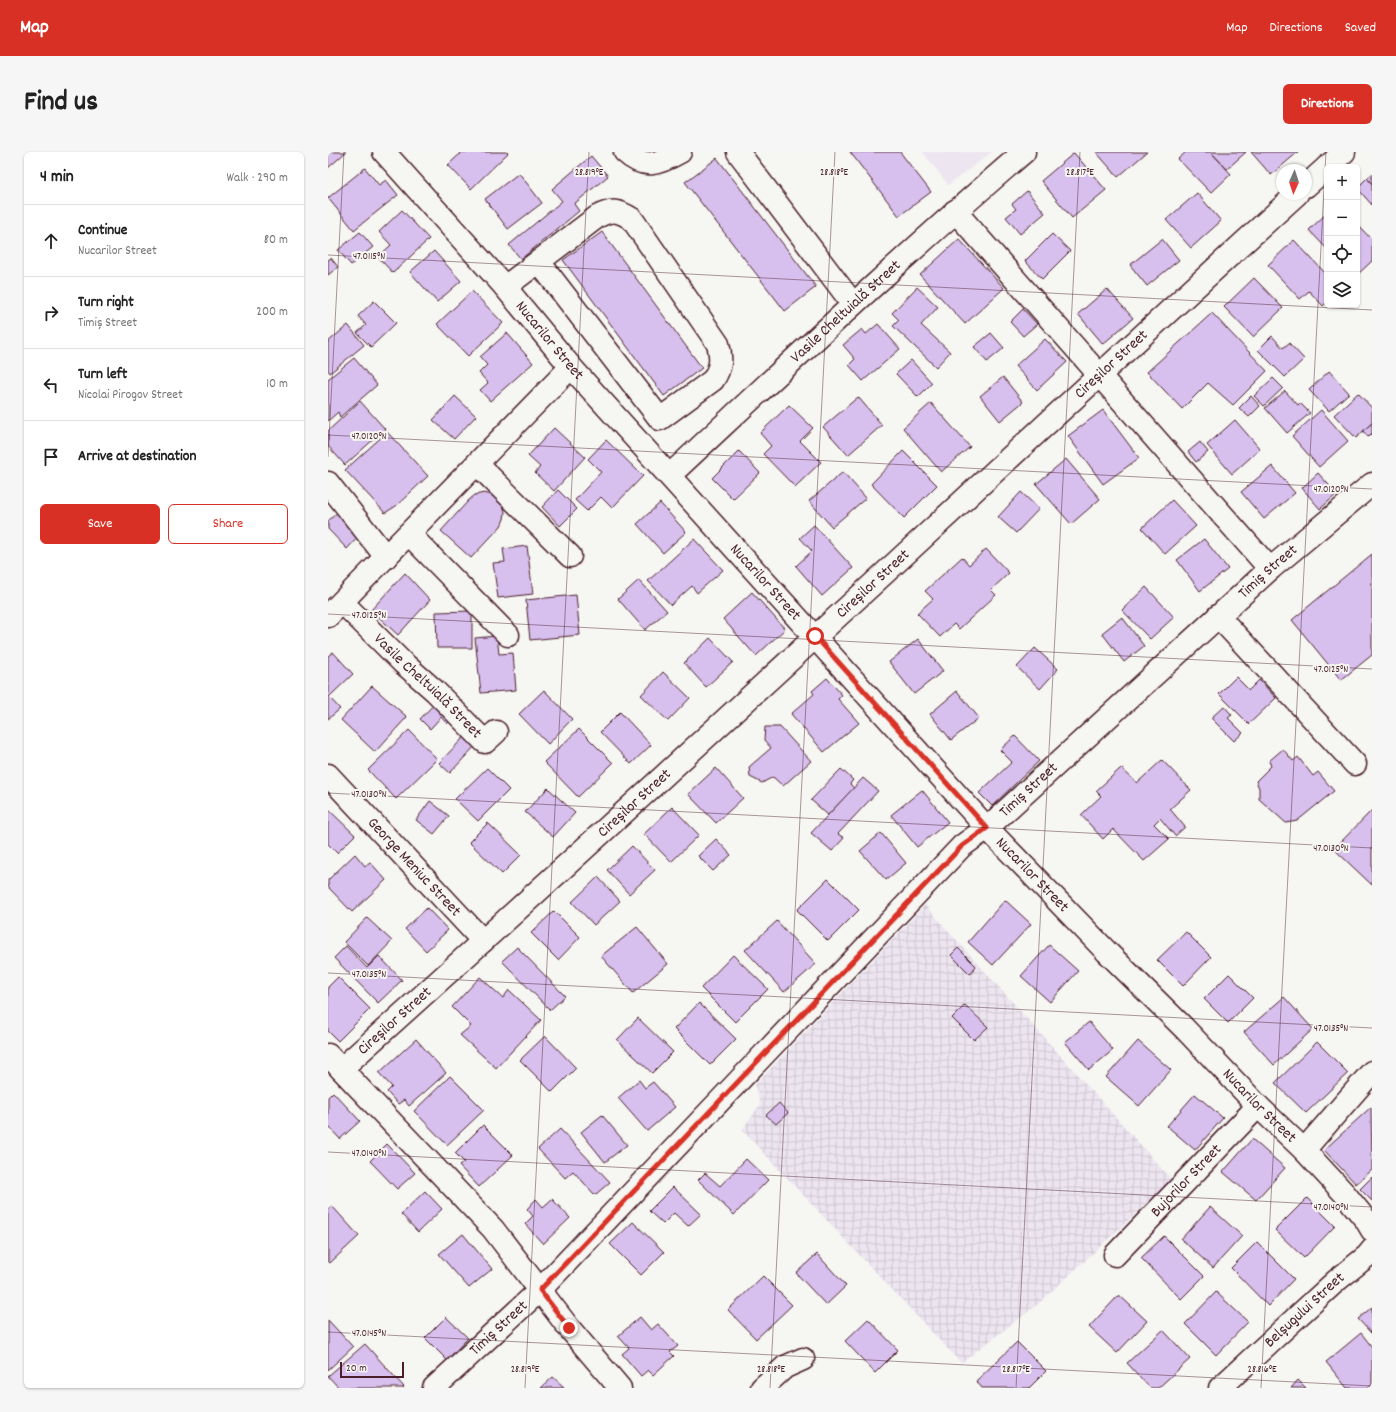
<!DOCTYPE html>
<html lang="en">
<head>
<meta charset="utf-8">
<style>
	:root { --surface:#fff; --page:#f6f6f6; --text:#222; --muted:#767676; --line:#e0e0e0; --accent:#d93025 }
	body { margin:0; font-family:Dekko,sans-serif; background:var(--page); color:var(--text) }
	.controls { position:absolute; right:12px; top:12px; display:grid; overflow:hidden; border-radius:6px; box-shadow:0 1px 3px #0004 }
	.controls button { width:36px; height:36px; display:grid; place-items:center; padding:0; border:0; border-bottom:1px solid var(--line); background:var(--surface); color:var(--text); font:20px sans-serif }
	.compass { position:absolute; left:948px; top:12px; width:36px; height:36px; border-radius:50%; background:var(--surface); box-shadow:0 1px 3px #0004; rotate:183deg }
	.scale { position:absolute; left:12px; bottom:10px; width:64px; box-sizing:border-box; padding-left:4px; border:2px solid #4a1f2b; border-top:0; font-size:11px; line-height:14px; white-space:nowrap; color:#4a1f2b; -webkit-text-stroke:3px #f6f6f2; paint-order:stroke }
	.stop { position:absolute; width:12px; height:12px; margin:-9px; border:3px solid #d93025; border-radius:50%; background:#fff }
	.stop.end { background:#d93025; border-color:#fff; box-shadow:0 1px 4px #0008 }
	.list { margin:0; padding:0; list-style:none }
	h2 { display:flex; justify-content:space-between; align-items:center; height:52px; margin:0; padding:0 16px; font-size:17px }
	h2 small { font-size:13px; font-weight:400; color:var(--muted) }
	.list li { display:grid; grid-template-columns:26px 1fr auto; gap:12px; align-items:center; box-sizing:border-box; height:72px; padding:0 16px; border-top:1px solid var(--line) }
	.list b { display:block; font-size:15px; white-space:nowrap }
	.list p { margin:0; font-size:13px; white-space:nowrap; color:var(--muted) }
	.list em { font-size:13px; font-style:normal; color:var(--muted) }
	.actions { display:flex; gap:8px; padding:12px 16px }
	.actions a { flex:1; padding:9px 0; border:1px solid var(--accent); border-radius:6px; text-align:center; font-size:14px; color:var(--accent) }
	.actions .main { background:var(--accent); color:#fff }
	.icon { flex:none; width:22px; height:22px; fill:none; stroke:currentColor; stroke-width:2; stroke-linecap:round; stroke-linejoin:round }
	.map { position:relative; flex:none; width:1044px; height:1236px; overflow:hidden; border-radius:6px }
	header { display:flex; align-items:center; gap:24px; box-sizing:border-box; height:56px; padding:0 20px; background:var(--accent); color:#fff }
	header strong { font-size:19px }
	nav { display:flex; gap:22px; margin-inline-start:auto; font-size:14px }
	.intro { display:flex; align-items:center; justify-content:space-between; box-sizing:border-box; height:96px; padding:0 24px }
	h1 { margin:0; font-size:28px }
	.button { padding:10px 18px; border-radius:6px; background:var(--accent); color:#fff; font-size:14px; font-weight:700 }
	main { display:flex; gap:24px; padding:0 24px }
	aside { flex:1; background:var(--surface); border-radius:6px; box-shadow:0 1px 3px #0004 }
	.map>svg:first-child { display:block }
	.built { fill:#ede6f1 }
	.industrial { fill:url(#industrial-grid) }
	.building { fill:#d7bfee; stroke:#4a1f2b }
	.lines { fill:none; stroke-linecap:round; stroke-linejoin:round }
	.minor-casing { stroke:#4a1f2b; stroke-width:25 }
	.minor { stroke:#f6f6f2; stroke-width:22 }
	.route { stroke:#d93025; stroke-width:5 }
	.ticks { fill:none; stroke:#4a1f2b; stroke-width:1; stroke-opacity:0.45 }
	.labels { text-anchor:middle; dominant-baseline:central; stroke-width:4; stroke-linejoin:round; paint-order:stroke }
	.street-label { font-size:16px; fill:#4a1f2b; stroke:#f6f6f2 }
	.ticks-label { font-size:10px; text-anchor:middle; fill:#4a1f2b; stroke:#f6f6f2; stroke-width:4; stroke-linejoin:round; paint-order:stroke }
</style>
</head>
<body>
<header>
<strong>Map</strong>
<nav><a>Map</a><a>Directions</a><a>Saved</a></nav>
</header>
<div class="intro"><h1>Find us</h1><a class="button">Directions</a></div>
<main>
<aside>
<h2>4 min<small>Walk · 290 m</small></h2>
<ul class="list">
<li><svg class="icon" aria-label="ahead" viewBox="0 0 24 24"><path d="M12 20V5M6 11l6-6 6 6"/></svg><div><b>Continue</b><p>Nucarilor Street</p></div><em>80 m</em></li>
<li><svg class="icon" aria-label="right" viewBox="0 0 24 24"><path d="M7 20v-9h11M14 6l5 5-5 5"/></svg><div><b>Turn right</b><p>Timiș Street</p></div><em>200 m</em></li>
<li><svg class="icon" aria-label="left" viewBox="0 0 24 24"><path d="M17 20v-9H6M10 6l-5 5 5 5"/></svg><div><b>Turn left</b><p>Nicolai Pirogov Street</p></div><em>10 m</em></li>
<li><svg class="icon" aria-label="arrive" viewBox="0 0 24 24"><path d="M6 21V4h12l-3 4 3 4H6"/></svg><div><b>Arrive at destination</b></div></li>
</ul>
<div class="actions"><a class="main">Save</a><a>Share</a></div>
</aside>
<div class="map">
<svg width="1044" height="1236" viewBox="0 0 1044 1236">
	<defs>
		<pattern id="industrial-grid" width="8" height="8" patternUnits="userSpaceOnUse"><rect width="8" height="8" fill="#ede6f1"/><path d="M0 4h8M4 0v8" fill="none" stroke="#cdc5cf"/></pattern>
	</defs>
	<rect width="100%" height="100%" fill="#f6f6f2"/>
	<filter id="ink" filterUnits="userSpaceOnUse"><feTurbulence type="fractalNoise" baseFrequency=".025" numOctaves="2"/><feDisplacementMap in="SourceGraphic" scale="8" xChannelSelector="R" yChannelSelector="G"/><feConvolveMatrix kernelMatrix="1 2 1 2 8 2 1 2 1" color-interpolation-filters="sRGB"/></filter>
	<g filter="url(#ink)">
		<polygon class="built" points="595,0 664,0 620,33"/>
		<polygon class="industrial" points="597,753 844,1028 710,1152 633,1211 414,978 432,953 427,933"/>
		<g class="building">
			<polygon points="0,0 18,0 0,16"/>
			<polygon points="134,0 179,0 180,1 143,37 120,13"/>
			<polygon points="522,0 572,0 603,40 571,64"/>
			<polygon points="768,0 819,0 790,25"/>
			<polygon points="858,0 883,0 903,22 883,41 850,7"/>
			<polygon points="883,0 918,0 899,17"/>
			<polygon points="923,0 970,0 943,23"/>
			<polygon points="746,1 778,38 744,66 713,29"/>
			<polygon points="263,4 280,24 246,52 251,59 193,107 181,93 234,49 224,37"/>
			<polygon points="389,6 488,135 457,159 357,30"/>
			<polygon points="37,16 51,33 58,28 70,43 26,78 0,46"/>
			<polygon points="191,21 214,51 180,77 157,47"/>
			<polygon points="1044,22 1044,32 1039,26"/>
			<polygon points="1039,26 1044,32 1044,53 1029,36"/>
			<polygon points="699,39 717,61 692,82 678,65 688,57 684,52"/>
			<polygon points="869,41 893,69 863,96 838,68"/>
			<polygon points="74,58 101,87 65,121 50,105 63,93 51,80"/>
			<polygon points="999,61 999,97 981,78"/>
			<polygon points="1029,72 1044,88 1044,109 1029,123"/>
			<polygon points="32,80 45,95 23,113 10,98"/>
			<polygon points="274,80 374,216 336,244 235,108"/>
			<polygon points="724,82 742,99 714,127 697,109"/>
			<polygon points="631,87 676,136 637,172 592,123"/>
			<polygon points="834,87 851,108 819,134 802,113"/>
			<polygon points="966,88 999,123 999,150 995,154 981,139 972,147 940,113"/>
			<polygon points="106,99 133,129 109,150 82,120"/>
			<polygon points="3,106 10,115 0,123 0,108"/>
			<polygon points="926,126 955,156 925,185 896,155"/>
			<polygon points="589,135 610,155 593,173 622,200 608,215 565,174 571,168 564,161"/>
			<polygon points="779,137 805,166 775,192 750,162"/>
			<polygon points="144,139 175,171 140,204 109,172"/>
			<polygon points="46,149 68,171 43,195 29,181 38,173 30,164"/>
			<polygon points="695,157 709,172 695,184 682,170"/>
			<polygon points="884,161 939,219 905,253 880,231 854,257 819,220"/>
			<polygon points="550,172 572,197 535,229 521,213 527,207 515,193 534,177 538,182"/>
			<polygon points="20,173 36,193 2,221 0,218 0,190"/>
			<polygon points="179,181 205,211 162,249 152,238 160,231 151,221 159,213 152,205"/>
			<polygon points="663,181 676,196 659,210 646,195"/>
			<polygon points="944,184 955,196 961,191 976,207 957,225 930,198"/>
			<polygon points="717,187 739,210 709,238 687,214"/>
			<polygon points="26,206 49,233 12,265 10,260 0,269 0,227"/>
			<polygon points="583,208 604,231 590,245 568,222"/>
			<polygon points="1001,219 1021,241 1001,259 981,238"/>
			<polygon points="675,225 695,250 672,269 652,244"/>
			<polygon points="945,226 955,236 936,254 926,244"/>
			<polygon points="957,239 970,253 972,251 982,261 959,281 937,256"/>
			<polygon points="1030,241 1044,256 1044,271 1028,286 1006,263"/>
			<polygon points="127,244 148,264 126,287 105,268"/>
			<polygon points="923,244 932,254 921,265 911,256"/>
			<polygon points="530,245 554,273 520,303 495,275"/>
			<polygon points="32,249 57,277 17,313 0,294 0,279"/>
			<polygon points="603,251 642,295 613,320 575,276"/>
			<polygon points="461,253 485,276 472,289 493,310 467,335 435,302 443,294 432,281"/>
			<polygon points="775,258 811,306 775,332 740,284"/>
			<polygon points="993,258 1020,289 991,315 964,284"/>
			<polygon points="907,268 932,297 904,322 879,293"/>
			<polygon points="1044,271 1044,281 1040,285 1035,279"/>
			<polygon points="226,276 257,305 226,339 207,321 212,315 200,304"/>
			<polygon points="59,280 100,324 68,354 57,361 17,318"/>
			<polygon points="278,288 315,324 284,356 273,345 259,359 247,348 273,320 260,307"/>
			<polygon points="872,290 880,300 868,310 860,300"/>
			<polygon points="411,299 432,321 405,347 384,326"/>
			<polygon points="575,299 609,333 576,366 543,332"/>
			<polygon points="738,307 772,347 743,372 708,332"/>
			<polygon points="944,314 967,341 936,367 913,340"/>
			<polygon points="515,320 538,346 504,375 481,349"/>
			<polygon points="990,321 1009,342 992,357 974,336"/>
			<polygon points="230,338 249,357 232,374 214,355"/>
			<polygon points="693,340 711,357 688,381 670,365"/>
			<polygon points="156,341 164,343 175,352 177,360 176,367 173,374 143,406 113,379 141,348 147,343"/>
			<polygon points="844,348 868,374 837,402 814,376"/>
			<polygon points="332,351 358,380 335,401 309,372"/>
			<polygon points="10,360 32,383 19,397 0,377 0,369"/>
			<polygon points="486,373 525,416 494,444 468,414 484,399 472,386"/>
			<polygon points="366,387 395,418 369,441 364,434 343,453 320,429"/>
			<polygon points="876,387 900,417 872,439 849,408"/>
			<polygon points="199,394 205,442 170,446 165,411 177,410 175,397"/>
			<polygon points="658,397 681,421 663,438 668,443 631,477 626,472 612,485 589,461 605,447 597,439 634,405 641,413"/>
			<polygon points="1044,402 1044,503 1013,528 964,468"/>
			<polygon points="77,421 102,448 70,483 43,458"/>
			<polygon points="311,428 339,459 317,478 290,447"/>
			<polygon points="818,435 846,465 822,487 794,458"/>
			<polygon points="424,440 457,477 428,504 395,467"/>
			<polygon points="248,443 252,483 202,488 198,448"/>
			<polygon points="144,459 144,496 109,496 108,460"/>
			<polygon points="794,465 816,494 796,510 774,481"/>
			<polygon points="169,484 171,502 185,501 188,538 153,541 147,486"/>
			<polygon points="382,486 405,510 378,535 356,511"/>
			<polygon points="590,487 615,519 586,542 561,510"/>
			<polygon points="707,496 730,517 712,537 689,515"/>
			<polygon points="5,500 25,522 1,545 12,557 0,567 0,504"/>
			<polygon points="335,520 362,546 340,569 313,543"/>
			<polygon points="908,525 921,538 931,528 948,546 921,572 891,542"/>
			<polygon points="499,526 514,543 510,547 531,571 496,600 463,562 486,542 484,539"/>
			<polygon points="44,534 79,565 47,600 13,568"/>
			<polygon points="216,538 244,567 220,592 191,562"/>
			<polygon points="629,539 651,566 623,588 602,562"/>
			<polygon points="110,548 126,564 119,572 113,565 102,577 92,567"/>
			<polygon points="896,554 904,563 900,566 915,581 906,589 883,566"/>
			<polygon points="292,560 323,593 303,612 272,580"/>
			<polygon points="437,575 452,575 483,609 455,634 445,625 434,631 422,625 421,615 443,596 436,588"/>
			<polygon points="251,577 285,611 250,645 216,610"/>
			<polygon points="81,578 109,607 68,647 40,618"/>
			<polygon points="138,583 148,593 122,621 111,611"/>
			<polygon points="687,584 711,609 664,654 651,641 684,610 672,598"/>
			<polygon points="955,597 965,609 970,605 985,624 990,620 1006,639 969,669 958,671 931,647 931,636 928,629 943,614 941,609"/>
			<polygon points="834,608 863,638 842,657 857,675 847,684 832,666 826,672 841,687 816,709 785,677 775,687 753,663 773,644 768,639 793,616 809,631"/>
			<polygon points="159,616 181,638 150,669 127,647"/>
			<polygon points="388,616 415,646 388,671 360,642"/>
			<polygon points="513,617 525,628 522,632 526,636 500,663 483,648"/>
			<polygon points="535,626 550,639 510,682 516,686 504,699 483,681"/>
			<polygon points="220,636 247,661 225,685 197,660"/>
			<polygon points="594,638 620,670 589,695 563,663"/>
			<polygon points="102,649 121,664 106,682 88,668"/>
			<polygon points="344,655 371,683 343,710 316,682"/>
			<polygon points="0,657 27,683 9,701 0,692"/>
			<polygon points="1044,658 1044,733 1006,697"/>
			<polygon points="160,671 193,703 174,722 141,690"/>
			<polygon points="553,681 578,711 558,728 532,699"/>
			<polygon points="388,687 403,703 385,719 370,704"/>
			<polygon points="304,694 327,718 301,742 279,718"/>
			<polygon points="27,702 37,714 42,710 58,728 24,760 0,735 0,728"/>
			<polygon points="270,725 292,749 266,773 244,750"/>
			<polygon points="500,727 531,758 500,789 469,758"/>
			<polygon points="677,748 703,772 665,813 640,790"/>
			<polygon points="99,756 120,778 98,799 77,777"/>
			<polygon points="226,759 252,785 230,808 203,781"/>
			<polygon points="39,766 64,789 40,814 16,790"/>
			<polygon points="449,769 488,812 456,840 417,798"/>
			<polygon points="309,775 340,812 305,841 273,804"/>
			<polygon points="858,780 883,805 855,834 829,808"/>
			<polygon points="721,793 750,819 722,850 693,824"/>
			<polygon points="18,794 39,816 51,804 74,828 50,851 6,806"/>
			<polygon points="189,795 237,844 222,858 174,809"/>
			<polygon points="630,796 648,814 642,822 623,803"/>
			<polygon points="405,803 440,837 407,870 373,836"/>
			<polygon points="901,822 925,846 900,871 876,847"/>
			<polygon points="10,825 42,857 10,889 0,879 0,835"/>
			<polygon points="152,825 175,846 181,838 213,868 168,916 132,883 143,874 124,855"/>
			<polygon points="956,845 985,877 946,913 916,880"/>
			<polygon points="371,851 408,887 382,913 346,877"/>
			<polygon points="637,853 660,875 646,888 624,866"/>
			<polygon points="310,866 345,900 324,921 289,888"/>
			<polygon points="761,870 785,898 761,918 737,890"/>
			<polygon points="217,884 248,916 224,940 192,908"/>
			<polygon points="88,887 118,921 81,954 76,948 70,952 59,940 64,935 51,921"/>
			<polygon points="810,889 843,918 811,954 778,925"/>
			<polygon points="989,890 1020,921 978,961 947,931"/>
			<polygon points="122,924 156,958 119,993 86,959"/>
			<polygon points="311,928 317,936 325,930 347,955 319,979 290,946"/>
			<polygon points="5,940 32,969 12,987 0,974 0,945"/>
			<polygon points="867,942 895,966 867,998 839,974"/>
			<polygon points="451,951 460,961 448,972 438,963"/>
			<polygon points="1043,955 1044,1018 1028,1032 996,998"/>
			<polygon points="274,963 299,993 277,1010 253,980"/>
			<polygon points="155,973 185,1003 151,1035 131,1014 136,1010 127,1001"/>
			<polygon points="232,977 282,1030 267,1043 245,1019 237,1026 210,997"/>
			<polygon points="924,987 957,1016 928,1048 895,1020"/>
			<polygon points="59,992 87,1021 69,1037 42,1009"/>
			<polygon points="418,1007 440,1028 406,1063 370,1028 377,1021 392,1034"/>
			<polygon points="1044,1025 1044,1049 1032,1037"/>
			<polygon points="345,1035 373,1062 360,1074 346,1061 335,1072 321,1059"/>
			<polygon points="97,1039 114,1057 90,1080 73,1062"/>
			<polygon points="979,1046 1007,1074 976,1106 947,1078"/>
			<polygon points="208,1047 215,1055 224,1047 242,1066 215,1092 197,1072 205,1064 199,1057"/>
			<polygon points="4,1054 31,1084 2,1111 0,1109 0,1057"/>
			<polygon points="882,1055 914,1084 885,1116 853,1087"/>
			<polygon points="305,1070 336,1100 313,1123 282,1092"/>
			<polygon points="135,1082 164,1117 141,1136 111,1102"/>
			<polygon points="836,1084 876,1124 853,1147 813,1106"/>
			<polygon points="929,1090 966,1127 940,1154 903,1116"/>
			<polygon points="489,1102 518,1134 498,1153 468,1121"/>
			<polygon points="435,1124 464,1153 428,1187 400,1158"/>
			<polygon points="888,1140 920,1170 888,1203 857,1172"/>
			<polygon points="791,1143 819,1169 789,1201 761,1175"/>
			<polygon points="1044,1155 1044,1182 1030,1167"/>
			<polygon points="118,1165 140,1186 119,1208 97,1186"/>
			<polygon points="312,1165 323,1178 330,1172 350,1194 342,1200 346,1204 325,1223 320,1218 313,1224 294,1202 301,1196 290,1184"/>
			<polygon points="540,1167 570,1198 547,1221 517,1189"/>
			<polygon points="0,1168 25,1195 0,1218"/>
			<polygon points="835,1178 862,1207 830,1236 822,1236 799,1211"/>
			<polygon points="1033,1181 1044,1195 1044,1233 1040,1236 1019,1236 998,1210"/>
			<polygon points="689,1190 718,1219 701,1236 654,1236 648,1229"/>
			<polygon points="37,1192 76,1235 75,1236 11,1236 0,1224"/>
			<polygon points="225,1225 237,1236 213,1236"/>
			<polygon points="970,1228 978,1236 963,1236"/>
		</g>
		<g class="lines">
			<defs>
				<g id="minor">
					<path id="s1" d="M56 0 177 135 243 215 659 676 779 800 856 876 930 954 976 998 1016 1041 1038 1068 1044 1078"/>
					<path d="M297 0C316 18 331 12 352 0"/>
					<polyline points="410,0 525,152"/>
					<polyline points="999,15 1016,0"/>
					<polyline points="978,34 999,15"/>
					<polyline points="627,59 942,417"/>
					<path d="M177 135 269 65C284 57 290 58 304 67L390 192C394 206 393 216 385 228L332 267 211 110"/>
					<polyline points="149,312 242,404"/>
					<path id="s2" d="M342 323C459 214 575 104 696 0"/>
					<polyline points="0,331 58,405"/>
					<polyline points="81,382 180,483"/>
					<path id="s3" d="M14 450 74 510 107 539 157 590 168 580"/>
					<polyline points="0,464 243,215"/>
					<polyline points="890,464 1027,612"/>
					<path id="s4" d="M0 623 155 789"/>
					<polyline points="0,903 165,1077 241,1176 292,1236"/>
					<path id="s5" d="M13 917C335 629 650 333 969 42"/>
					<polyline points="976,998 1044,920"/>
					<path id="s6" d="M787 1103 930 954"/>
					<path id="s7" d="M106 1236 212 1138 634 694 659 676 942 417 1044 332"/>
					<polyline points="434,1236 457,1215 475,1207"/>
					<path id="s8" d="M892 1236 1008 1129 1039 1104 1044 1098"/>
				</g>
			</defs>
			<use href="#minor" class="minor-casing"/>
			<use href="#minor" class="minor"/>
		</g>
	</g>
	<g class="lines" filter="url(#ink)">
		<polyline class="route" points="241,1176 212,1138 634,694 659,676 487,484"/>
	</g>
	<path class="ticks" d="M0 103 1044 158M0 283 1044 337M0 305 16 0M0 462 1044 517M0 641 1044 696M0 821 1044 876M0 1000 1044 1055M0 1180 1044 1234M197 1236 261 0M442 1236 507 0M688 1236 752 0M933 1236 998 0"/>
	<g class="labels">
		<g class="street-label">
			<text stroke="none"><textPath href="#s2" startOffset="240">Vasile Cheltuială Street</textPath></text>
			<text stroke="none"><textPath href="#s1" startOffset="251">Nucarilor Street</textPath></text>
			<text stroke="none"><textPath href="#s5" startOffset="1044">Cireșilor Street</textPath></text>
			<text stroke="none"><textPath href="#s7" startOffset="1168">Timiș Street</textPath></text>
			<text stroke="none"><textPath href="#s1" startOffset="575">Nucarilor Street</textPath></text>
			<text stroke="none"><textPath href="#s5" startOffset="720">Cireșilor Street</textPath></text>
			<text stroke="none"><textPath href="#s3" startOffset="120">Vasile Cheltuială Street</textPath></text>
			<text stroke="none"><textPath href="#s7" startOffset="844">Timiș Street</textPath></text>
			<text stroke="none"><textPath href="#s5" startOffset="396">Cireșilor Street</textPath></text>
			<text stroke="none"><textPath href="#s4" startOffset="126">George Meniuc Street</textPath></text>
			<text stroke="none"><textPath href="#s1" startOffset="971">Nucarilor Street</textPath></text>
			<text stroke="none"><textPath href="#s5" startOffset="72">Cireșilor Street</textPath></text>
			<text stroke="none"><textPath href="#s1" startOffset="1295">Nucarilor Street</textPath></text>
			<text stroke="none"><textPath href="#s6" startOffset="103">Bujorilor Street</textPath></text>
			<text stroke="none"><textPath href="#s8" startOffset="115">Belșugului Street</textPath></text>
			<text stroke="none"><textPath href="#s7" startOffset="88">Timiș Street</textPath></text>
		</g>
	</g>
	<g class="ticks-label">
		<text x="261" y="23">28.819°E</text>
		<text x="506" y="23">28.818°E</text>
		<text x="752" y="23">28.817°E</text>
		<text x="41" y="107">47.0115°N</text>
		<text x="41" y="287">47.0120°N</text>
		<text x="1003" y="340">47.0120°N</text>
		<text x="41" y="466">47.0125°N</text>
		<text x="1003" y="520">47.0125°N</text>
		<text x="41" y="645">47.0130°N</text>
		<text x="1003" y="699">47.0130°N</text>
		<text x="41" y="825">47.0135°N</text>
		<text x="1003" y="879">47.0135°N</text>
		<text x="41" y="1004">47.0140°N</text>
		<text x="1003" y="1058">47.0140°N</text>
		<text x="41" y="1184">47.0145°N</text>
		<text x="197" y="1220">28.819°E</text>
		<text x="443" y="1220">28.818°E</text>
		<text x="688" y="1220">28.817°E</text>
		<text x="934" y="1220">28.816°E</text>
	</g>
</svg>
<div class="controls">
<button>+</button>
<button>−</button>
<button><svg class="icon" aria-label="locate" viewBox="0 0 24 24"><circle cx="12" cy="12" r="6"/><path d="M12 2v4M12 18v4M2 12h4M18 12h4"/></svg></button>
<button><svg class="icon" aria-label="layers" viewBox="0 0 24 24"><path d="M12 4l9 5-9 5-9-5zM3 14l9 5 9-5"/></svg></button>
</div>
<svg class="compass" viewBox="-18 -18 36 36"><path d="M0-13l5 13h-10z" fill="#e53935"/><path d="M0 13l5-13h-10z" fill="#767676"/></svg>
<div class="scale">20 m</div>
<div class="stop" style="left:487px;top:484px"></div>
<div class="stop end" style="left:241px;top:1176px"></div>
</div>
</main>
</body>
</html>
